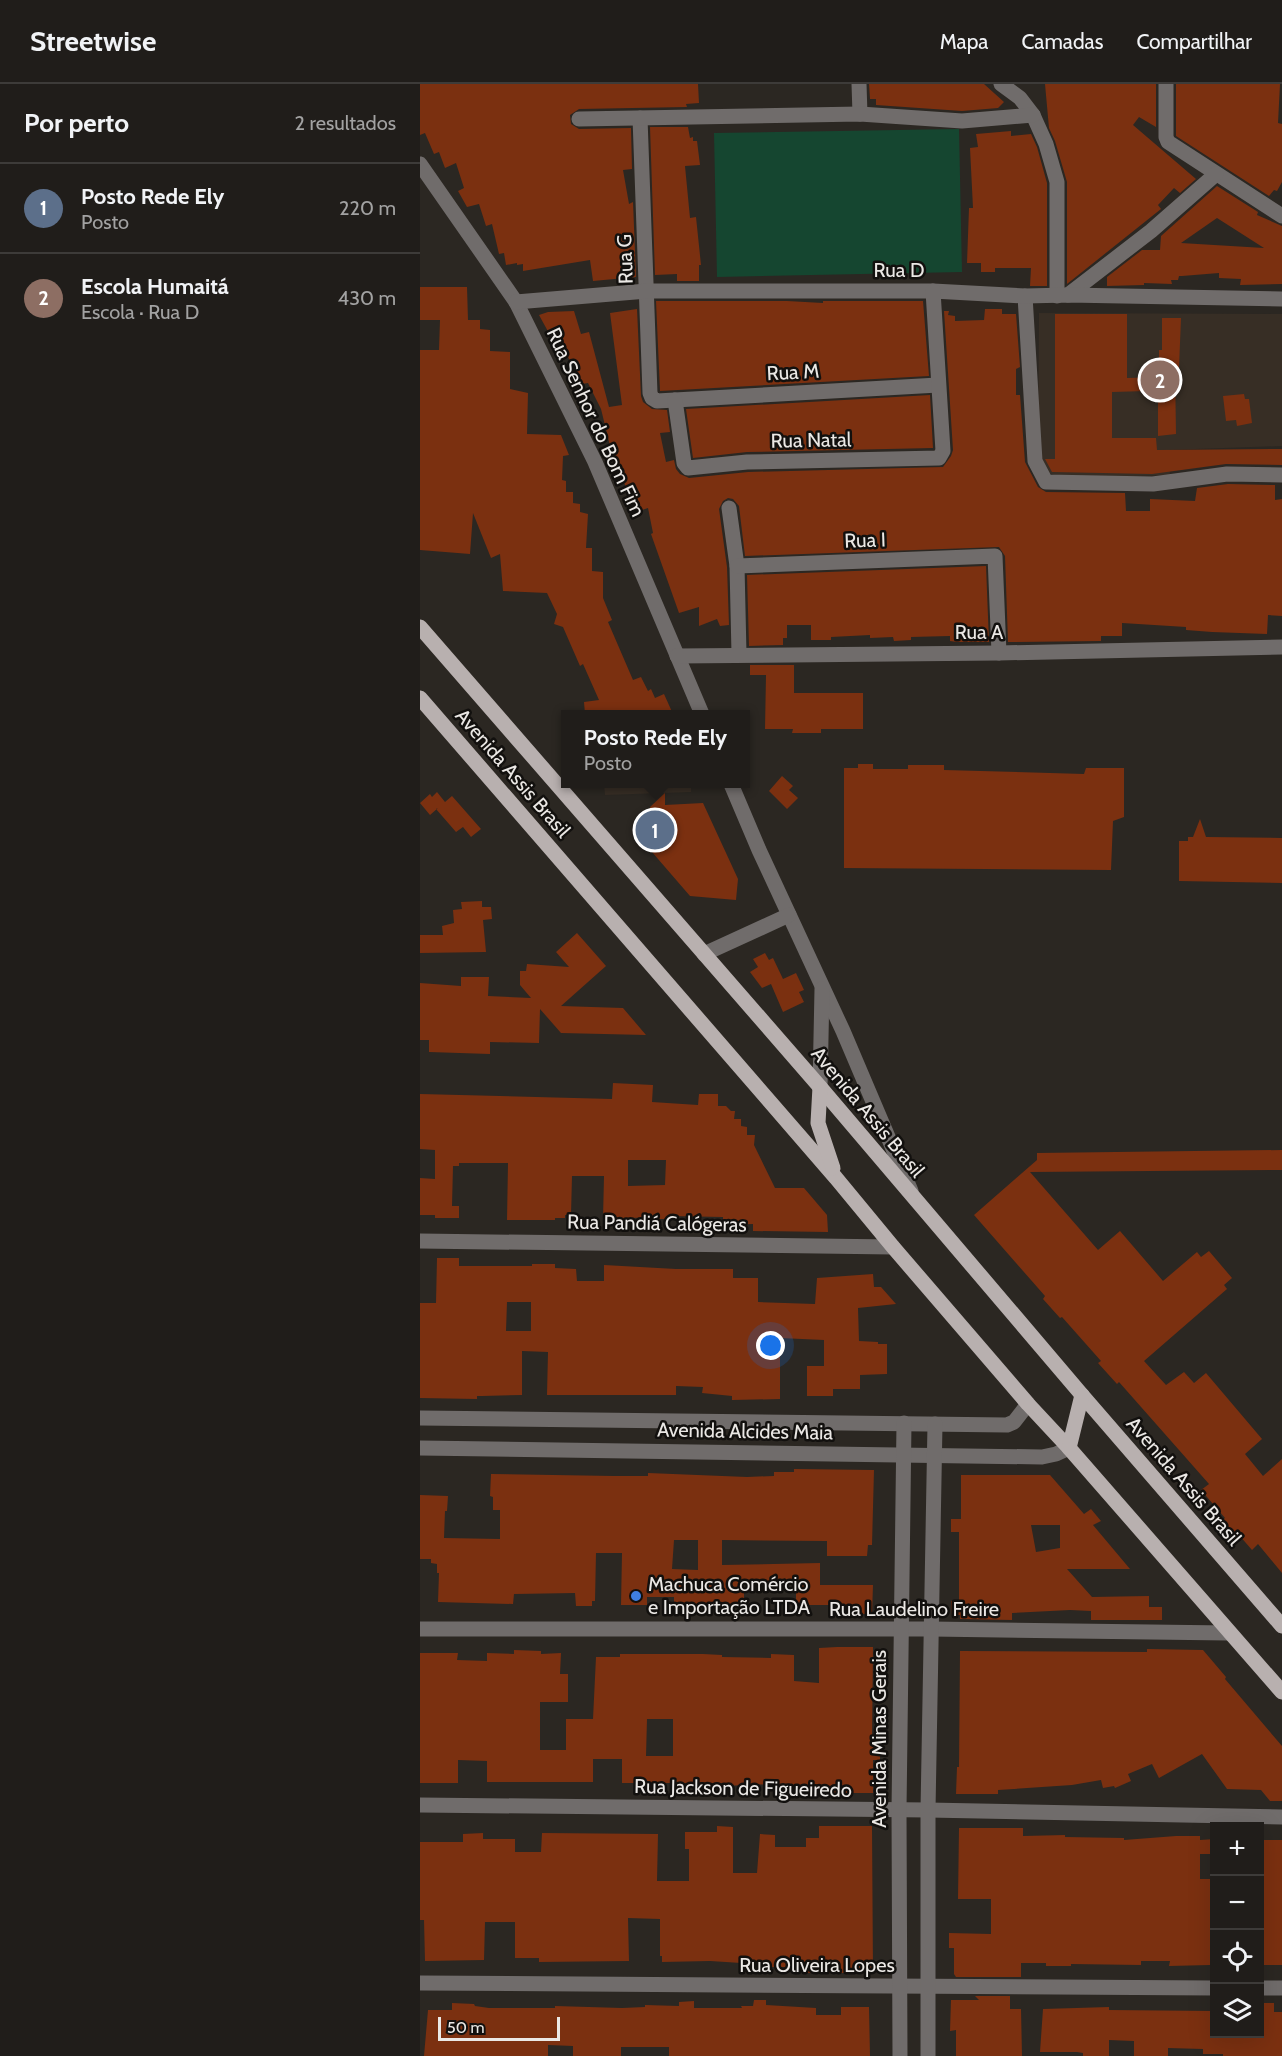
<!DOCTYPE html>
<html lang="pt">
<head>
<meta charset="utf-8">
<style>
	:root { --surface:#201d1a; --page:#2d2a27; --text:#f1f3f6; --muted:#a2a2a2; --line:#3d3b39; --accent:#d93025 }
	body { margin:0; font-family:Cabin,sans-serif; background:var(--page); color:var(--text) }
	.controls { position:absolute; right:18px; bottom:18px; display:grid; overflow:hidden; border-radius:0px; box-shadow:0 6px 24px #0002 }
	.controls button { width:54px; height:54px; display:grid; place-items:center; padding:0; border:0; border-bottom:2px solid var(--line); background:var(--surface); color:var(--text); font:30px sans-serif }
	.scale { position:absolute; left:18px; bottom:15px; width:122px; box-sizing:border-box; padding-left:6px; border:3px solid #ebe8e5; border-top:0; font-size:16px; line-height:21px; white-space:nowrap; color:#ebe8e5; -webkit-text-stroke:4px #12100e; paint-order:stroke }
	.you { position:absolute; left:351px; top:1262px; width:21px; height:21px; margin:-15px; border:4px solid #fff; border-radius:50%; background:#1a73e8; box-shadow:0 0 0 9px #1a73e833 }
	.badge { display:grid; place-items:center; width:39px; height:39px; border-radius:50%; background:var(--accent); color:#fff; font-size:20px; font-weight:700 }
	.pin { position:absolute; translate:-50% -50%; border:3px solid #fff; box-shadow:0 2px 6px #0006 }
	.popup { position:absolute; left:141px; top:626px; width:189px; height:78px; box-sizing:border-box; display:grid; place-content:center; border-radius:0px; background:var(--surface); filter:drop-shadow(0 2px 4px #0005); font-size:20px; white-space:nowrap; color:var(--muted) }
	.popup b { font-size:22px; color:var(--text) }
	.popup::after { content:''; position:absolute; left:50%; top:100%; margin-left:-12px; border:12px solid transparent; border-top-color:var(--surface) }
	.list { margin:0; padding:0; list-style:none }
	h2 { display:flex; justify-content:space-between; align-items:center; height:78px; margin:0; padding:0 24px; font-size:26px }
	h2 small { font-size:20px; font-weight:400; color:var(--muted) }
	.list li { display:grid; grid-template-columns:39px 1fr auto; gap:18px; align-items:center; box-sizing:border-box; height:90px; padding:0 24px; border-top:2px solid var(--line) }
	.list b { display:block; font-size:22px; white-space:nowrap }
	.list p { margin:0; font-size:20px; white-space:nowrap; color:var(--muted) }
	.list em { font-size:20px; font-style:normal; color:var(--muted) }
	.icon { flex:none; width:33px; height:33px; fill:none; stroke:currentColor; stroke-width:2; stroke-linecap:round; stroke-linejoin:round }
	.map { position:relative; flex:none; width:862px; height:1972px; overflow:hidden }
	header { display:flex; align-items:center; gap:36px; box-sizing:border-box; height:84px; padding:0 30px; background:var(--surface); border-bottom:2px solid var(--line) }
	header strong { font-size:28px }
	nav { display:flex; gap:33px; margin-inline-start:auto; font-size:21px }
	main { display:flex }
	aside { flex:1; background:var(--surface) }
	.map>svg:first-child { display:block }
	.built { fill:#372e25 }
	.green { fill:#154630 }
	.building { fill:#7b3010; fill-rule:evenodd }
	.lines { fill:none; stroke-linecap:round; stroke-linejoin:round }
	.minor { stroke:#706c6b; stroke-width:15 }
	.major { stroke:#b8b0af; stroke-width:15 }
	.shop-dot { fill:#3f7fe0; stroke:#12100e; stroke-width:2 }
	.labels { text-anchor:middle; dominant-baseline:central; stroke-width:5; stroke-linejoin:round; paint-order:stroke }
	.street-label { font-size:20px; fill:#ebe8e5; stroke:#12100e }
	.poi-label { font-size:20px; fill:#ebe8e5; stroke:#12100e; text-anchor:start }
</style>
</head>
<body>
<header>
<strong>Streetwise</strong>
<nav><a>Mapa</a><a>Camadas</a><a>Compartilhar</a></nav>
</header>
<main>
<aside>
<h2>Por perto<small>2 resultados</small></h2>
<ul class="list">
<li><span class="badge" style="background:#5c6f8a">1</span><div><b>Posto Rede Ely</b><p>Posto</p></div><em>220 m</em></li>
<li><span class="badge" style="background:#8d6e63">2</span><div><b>Escola Humaitá</b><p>Escola · Rua D</p></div><em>430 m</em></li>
</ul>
</aside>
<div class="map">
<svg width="862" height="1972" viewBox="0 0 862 1972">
	<rect width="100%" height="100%" fill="#2b2722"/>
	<g class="built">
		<polygon points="619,229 862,230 862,362 749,366 750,391 641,394 624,387 618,378"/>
		<polygon points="184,700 271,700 271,708 185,711"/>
	</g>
	<polygon class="green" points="539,45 542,188 297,193 294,49"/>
	<g class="building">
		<polygon points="0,0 278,0 279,19 266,20 267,23 159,25 150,31 151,40 159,45 211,44 212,85 203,86 209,120 213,118 216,193 173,197 170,176 103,187 103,180 97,181 97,179 86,181 84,169 79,170 72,140 66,142 59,120 47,123 38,107 44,104 36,79 25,84 19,68 14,70 5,49 0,51"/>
		<polygon points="449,0 564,0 584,18 578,24 542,27 456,21 456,15 450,15"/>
		<polygon points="625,0 736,0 736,43 719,33 713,41 776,95 760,109 754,104 738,121 741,125 647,200 647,98 635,57 629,44"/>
		<polygon points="756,0 860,0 858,39 862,40 862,98 857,107 854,106 849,112 756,52"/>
		<polygon points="230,43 268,43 270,54 273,53 273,57 277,57 280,81 265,82 270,134 276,133 281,181 279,181 279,197 257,197 257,190 235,191"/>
		<polygon points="591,47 591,52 611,50 617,63 627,99 627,202 610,202 611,184 575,184 575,188 561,188 561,179 547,179 549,124 553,124 550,64 558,63 556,50"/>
		<path d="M797 102 838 128 837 131 862 142V200L820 201 821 195 799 194V189L762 192H759L758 196H751L752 200 724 199V201L687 202V193L722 166H740L741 152ZM797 134 844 164 761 159Z"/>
		<polygon points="0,203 47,203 48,236 60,236 60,245 70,246 70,267 90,268 90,305 108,309 107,350 141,351 149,371 143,372 142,396 146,397 146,408 153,408 153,419 160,420 160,428 168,430 166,464 172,464 172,487 183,488 183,514 192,536 188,538 213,596 221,593 228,607 231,605 235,614 244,610 253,630 165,630 164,618 179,616 163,580 160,582 143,543 134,540 137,530 127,509 83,507 80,470 71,474 53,429 50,470 0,466 0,266 19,266 20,236 0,236"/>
		<polygon points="236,217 367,217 403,219 403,217 503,217 509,292 240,307"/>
		<polygon points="217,225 221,312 223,318 232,325 247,326 250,348 240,349 246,378 254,376 256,385 260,390 269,394 328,388 523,383 531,372 533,366 524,227 529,227 528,231 535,232 535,237 564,236 565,225 582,225 582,230 596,230 600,283 596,285 596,311 600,311 605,378 618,403 626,408 705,409 706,427 730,427 730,415 775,417 777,404 808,400 855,401 855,416 862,415 862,532 848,531 847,550 792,548 766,546 766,543 702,539 702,552 681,552 681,557 588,558 585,472 579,463 325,472 319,422 313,415 308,414 303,417 299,425 307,483 309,541 300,542 297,535 279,542 279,523 259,529 231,450 233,449 228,424 219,427 216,419 213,420 192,370 181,325 168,299 162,300 148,273 146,271 142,273 119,231 128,228 154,227 161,250 169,248 189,323 202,321 190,229"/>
		<polygon points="635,230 707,230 707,294 739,293 739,266 742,266 742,234 761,234 759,284 755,284 756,350 738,352 738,311 727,311 727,307 692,308 692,354 736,354 737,366 862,365 862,381 806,380 732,390 632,388 625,375 635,375"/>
		<polygon points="824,310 825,315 829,315 832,339 817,342 816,336 806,337 803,312"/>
		<polygon points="510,311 513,364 327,368 273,374 266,325"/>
		<polygon points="566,482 569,558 537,558 530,557 530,552 491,553 491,556 474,557 473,553 450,554 450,551 411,553 411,556 391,556 391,541 367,541 367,554 363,554 363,561 329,562 327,491"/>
		<polygon points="330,581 374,581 374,609 443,609 443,645 401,645 401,649 372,649 373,645 345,645 346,591 330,591"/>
		<polygon points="438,680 453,680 453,685 488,685 488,681 524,681 524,686 664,690 666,684 704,684 704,733 693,737 691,786 424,784 424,684 438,684"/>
		<polygon points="362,692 373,702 369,706 378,714 367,725 349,707"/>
		<polygon points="17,708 25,718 32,712 61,745 51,753 43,743 36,748 16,725 18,724 10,731 0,719 10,710 12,713"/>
		<polygon points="245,709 245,721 283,719 318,795 316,816 270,812 232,768 233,761 228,756 230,723"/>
		<polygon points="780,735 786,753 862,754 862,799 759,797 759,757 768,757 768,753 773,753"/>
		<polygon points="62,817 62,823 71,823 72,835 63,836 66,868 0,869 0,851 23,851 22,842 34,839 33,826 42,825 41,818"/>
		<polygon points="157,849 186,882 141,922 203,924 226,951 141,949 120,925 119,959 70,958 70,970 9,968 9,956 0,956 0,899 41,902 41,893 69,893 68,912 111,914 100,901 100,887 106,887 107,880 149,883 136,868"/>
		<polygon points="345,869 349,876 353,874 363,895 376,889 384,906 379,908 384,918 363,928 351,900 342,904 330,888 338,883 333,875"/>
		<path d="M193 999 233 1001 232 1018 278 1021 279 1010H298V1022H306L311 1027H315L314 1035H321V1042L327 1043V1051H335L334 1061 355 1104H384L407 1131 408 1148 333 1147V1140L303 1141V1133L251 1132V1135H237V1133L183 1135 184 1092H152L151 1131H145V1134H135V1136H87L88 1079H39V1082H33L32 1122H39V1134H15V1131H0V1094L15 1095V1066L0 1065V1010L192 1015ZM208 1076H246L245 1101 208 1102Z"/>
		<polygon points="862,1066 862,1086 610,1088 678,1166 700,1147 743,1197 777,1168 781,1173 789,1167 812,1194 804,1201 807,1205 724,1277 746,1301 764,1288 774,1299 786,1289 842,1355 825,1370 843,1392 862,1375 862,1489 838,1460 832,1466 819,1451 815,1455 800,1438 805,1434 781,1406 789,1400 699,1298 697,1300 678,1279 681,1277 642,1233 640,1234 623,1215 625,1212 554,1131 617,1076 617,1069"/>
		<path d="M17 1174H39V1182H112V1180H135V1184L156 1185 157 1197H184V1181L256 1185H313V1194H338V1218L395 1220 397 1194 453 1190 454 1203H461L476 1220 438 1224 439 1257 458 1258V1260H467V1290L440 1291V1305H413V1312H387V1282H404V1256L360 1254V1315L312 1316V1312L282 1309 283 1303 256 1302V1311H127L128 1268 102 1267V1311L62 1312H57V1315L0 1314V1219H16ZM87 1218H111V1247H86Z"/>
		<path d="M374 1385 454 1386 452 1461H448L447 1472H407V1457L302 1456V1481L400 1479V1501H453L452 1530H419V1521H376V1499H324V1521H254V1513H227V1521H201L202 1469H176L175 1517H172V1522H156L155 1509 94 1510 93 1520 18 1518 19 1489H17V1480L11 1479V1475H0V1411L28 1412 27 1427H25L24 1454 80 1455V1426H73V1413L70 1412 71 1390 194 1392H228V1389L327 1393 354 1392V1388H374ZM254 1456H278V1486L252 1485Z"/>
		<path d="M541 1391H630L664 1430 671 1425 681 1437 673 1441 710 1485H647L672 1513 729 1512V1523H742V1536H671V1527L650 1526 592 1529V1536L540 1535V1531H532L531 1517 539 1516V1448H531V1435H541ZM611 1441H640V1464L616 1468Z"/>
		<path d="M417 1563H453L452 1658H460V1676H453V1709H400V1702L376 1701 324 1700V1701L307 1702V1699H202V1675H173V1698H67V1677L38 1676V1699H0V1569H38L37 1576 67 1577V1569L94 1570V1566L121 1567V1570L141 1569 140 1590H148V1618H120V1666H146V1635H173L176 1573H200V1570H283L302 1571V1573L351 1574V1570L374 1571V1597L399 1599V1564ZM227 1635H253V1672H226Z"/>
		<polygon points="727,1565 783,1566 806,1593 805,1595 862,1662 862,1717 850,1717 841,1706 807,1705 782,1670 739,1694 732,1680 708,1690 711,1697 695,1704 694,1702 683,1704 681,1696 652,1701 578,1706 578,1710 536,1710 537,1683 539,1683 540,1567 727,1568"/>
		<polygon points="297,1742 313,1743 313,1789 337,1789 340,1750 355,1751 355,1763 386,1763 386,1754 399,1754 399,1742 452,1742 453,1889 384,1889 385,1885 375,1883 337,1883 337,1880 290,1877 242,1878 242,1872 240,1872 240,1835 208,1834 209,1877 119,1878 119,1874 95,1874 95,1838 65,1838 64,1876 5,1877 4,1836 0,1836 0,1758 43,1758 43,1750 63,1749 63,1755 95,1755 95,1768 121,1768 122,1749 238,1750 237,1797 269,1797 269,1765 265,1765 265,1748 297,1748"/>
		<polygon points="539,1744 603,1744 603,1752 645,1751 645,1753 704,1754 704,1756 756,1752 780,1752 780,1756 795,1755 795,1770 780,1770 780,1795 795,1795 795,1842 791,1842 790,1881 749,1882 750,1877 721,1877 721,1881 651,1880 651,1882 626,1882 626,1879 601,1879 601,1893 536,1893 534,1890 534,1864 529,1864 529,1849 571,1850 571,1815 538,1815"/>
		<rect x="840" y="1756" width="22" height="125"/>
		<polygon points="555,1912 590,1912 590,1925 601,1925 602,1972 536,1972 536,1946 530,1947 531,1916 559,1916"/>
		<polygon points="334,1916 346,1916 346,1921 396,1924 396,1931 421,1931 421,1923 449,1923 450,1972 249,1972 249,1963 201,1963 201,1972 153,1972 153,1962 128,1961 128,1972 4,1972 8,1926 32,1926 32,1919 54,1920 55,1922 69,1924 135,1924 135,1922 202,1924 225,1923 225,1921 259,1922 259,1918 274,1917 274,1924 322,1924 321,1922 333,1922"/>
		<polygon points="840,1919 854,1919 854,1928 862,1928 862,1972 803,1972 803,1970 783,1970 783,1965 748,1964 748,1972 714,1972 714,1957 689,1956 689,1972 663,1972 663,1969 657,1968 620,1968 623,1925 689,1923 689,1926 795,1927 795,1950 840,1950"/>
	</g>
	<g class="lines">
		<g class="minor">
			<polyline points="439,0 440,30"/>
			<polyline points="581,0 600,14 613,31 626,60 637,98 637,212"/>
			<polyline points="746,0 746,53 748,58 862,132"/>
			<polyline points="220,34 230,309 232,314 237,317 518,301"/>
			<polyline points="159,35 440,30 542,37 613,31"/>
			<polyline points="0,80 96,218 175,378 282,630"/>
			<polyline points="648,211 731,147 796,90"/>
			<polyline points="605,212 615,377 626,398 733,400 807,390 862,391"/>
			<polyline points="96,218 227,207 513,207 605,212 648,211 862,215"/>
			<polyline points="255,316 264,379 268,384 327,378 519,374 523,367 513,207"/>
			<polyline points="309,424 317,482 319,570"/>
			<polyline points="317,482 575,472 579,569"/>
			<polyline points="257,572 579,569 862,563"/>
			<polyline points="311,700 339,766 423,947 491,1107"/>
			<polyline points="284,870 369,831"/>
			<polyline points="400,1003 402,905"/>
			<polyline points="0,1157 473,1163"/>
			<polyline points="0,1334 587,1341 594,1338 608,1320"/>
			<polyline points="0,1364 622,1373 636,1370 649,1364"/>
			<polyline points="0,1545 511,1545 808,1549"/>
			<polyline points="0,1721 508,1726 862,1733"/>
			<polyline points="0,1899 794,1904"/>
			<polyline points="840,1904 862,1904"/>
			<polyline points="480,1972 479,1726 484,1339"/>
			<polyline points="508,1972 508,1726 515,1340"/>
		</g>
		<g class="major">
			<polyline points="0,543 400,1003 662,1311 862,1542"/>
			<polyline points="0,614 416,1094 473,1163 608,1320 649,1364 862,1608"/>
			<polyline points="400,1003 398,1039 413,1084"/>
			<polyline points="649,1364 662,1311"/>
		</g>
	</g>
	<circle class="shop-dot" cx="216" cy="1512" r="6"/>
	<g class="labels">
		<g class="street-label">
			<text transform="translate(205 175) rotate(-92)">Rua G</text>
			<text x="479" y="186">Rua D</text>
			<text transform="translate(373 288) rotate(-3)">Rua M</text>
			<text transform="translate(176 338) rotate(65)">Rua Senhor do Bom Fim</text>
			<text transform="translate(391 356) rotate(-1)">Rua Natal</text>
			<text transform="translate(445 456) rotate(-2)">Rua I</text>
			<text x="559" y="548">Rua A</text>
			<text transform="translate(93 689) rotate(49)">Avenida Assis Brasil</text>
			<text transform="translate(448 1028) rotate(50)">Avenida Assis Brasil</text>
			<text transform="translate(237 1139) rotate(1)">Rua Pandiá Calógeras</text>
			<text transform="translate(325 1347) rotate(1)">Avenida Alcides Maia</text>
			<text transform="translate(764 1397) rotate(49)">Avenida Assis Brasil</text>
			<text x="494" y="1525">Rua Laudelino Freire</text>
			<text transform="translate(459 1655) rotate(-90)">Avenida Minas Gerais</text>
			<text transform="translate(323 1704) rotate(1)">Rua Jackson de Figueiredo</text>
			<text x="397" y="1881">Rua Oliveira Lopes</text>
		</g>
		<g class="poi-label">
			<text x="228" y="1500">Machuca Comércio<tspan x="228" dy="23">e Importação LTDA</tspan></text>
		</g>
	</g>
</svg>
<div class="controls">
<button>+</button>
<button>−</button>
<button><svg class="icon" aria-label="locate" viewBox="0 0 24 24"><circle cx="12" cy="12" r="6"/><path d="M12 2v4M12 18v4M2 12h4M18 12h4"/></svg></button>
<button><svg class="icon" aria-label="layers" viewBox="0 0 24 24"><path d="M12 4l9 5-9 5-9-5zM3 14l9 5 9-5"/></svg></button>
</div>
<div class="scale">50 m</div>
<div class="you"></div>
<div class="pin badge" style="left:235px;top:746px;background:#5c6f8a">1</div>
<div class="popup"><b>Posto Rede Ely</b>Posto</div>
<div class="pin badge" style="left:740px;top:296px;background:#8d6e63">2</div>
</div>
</main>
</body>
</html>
